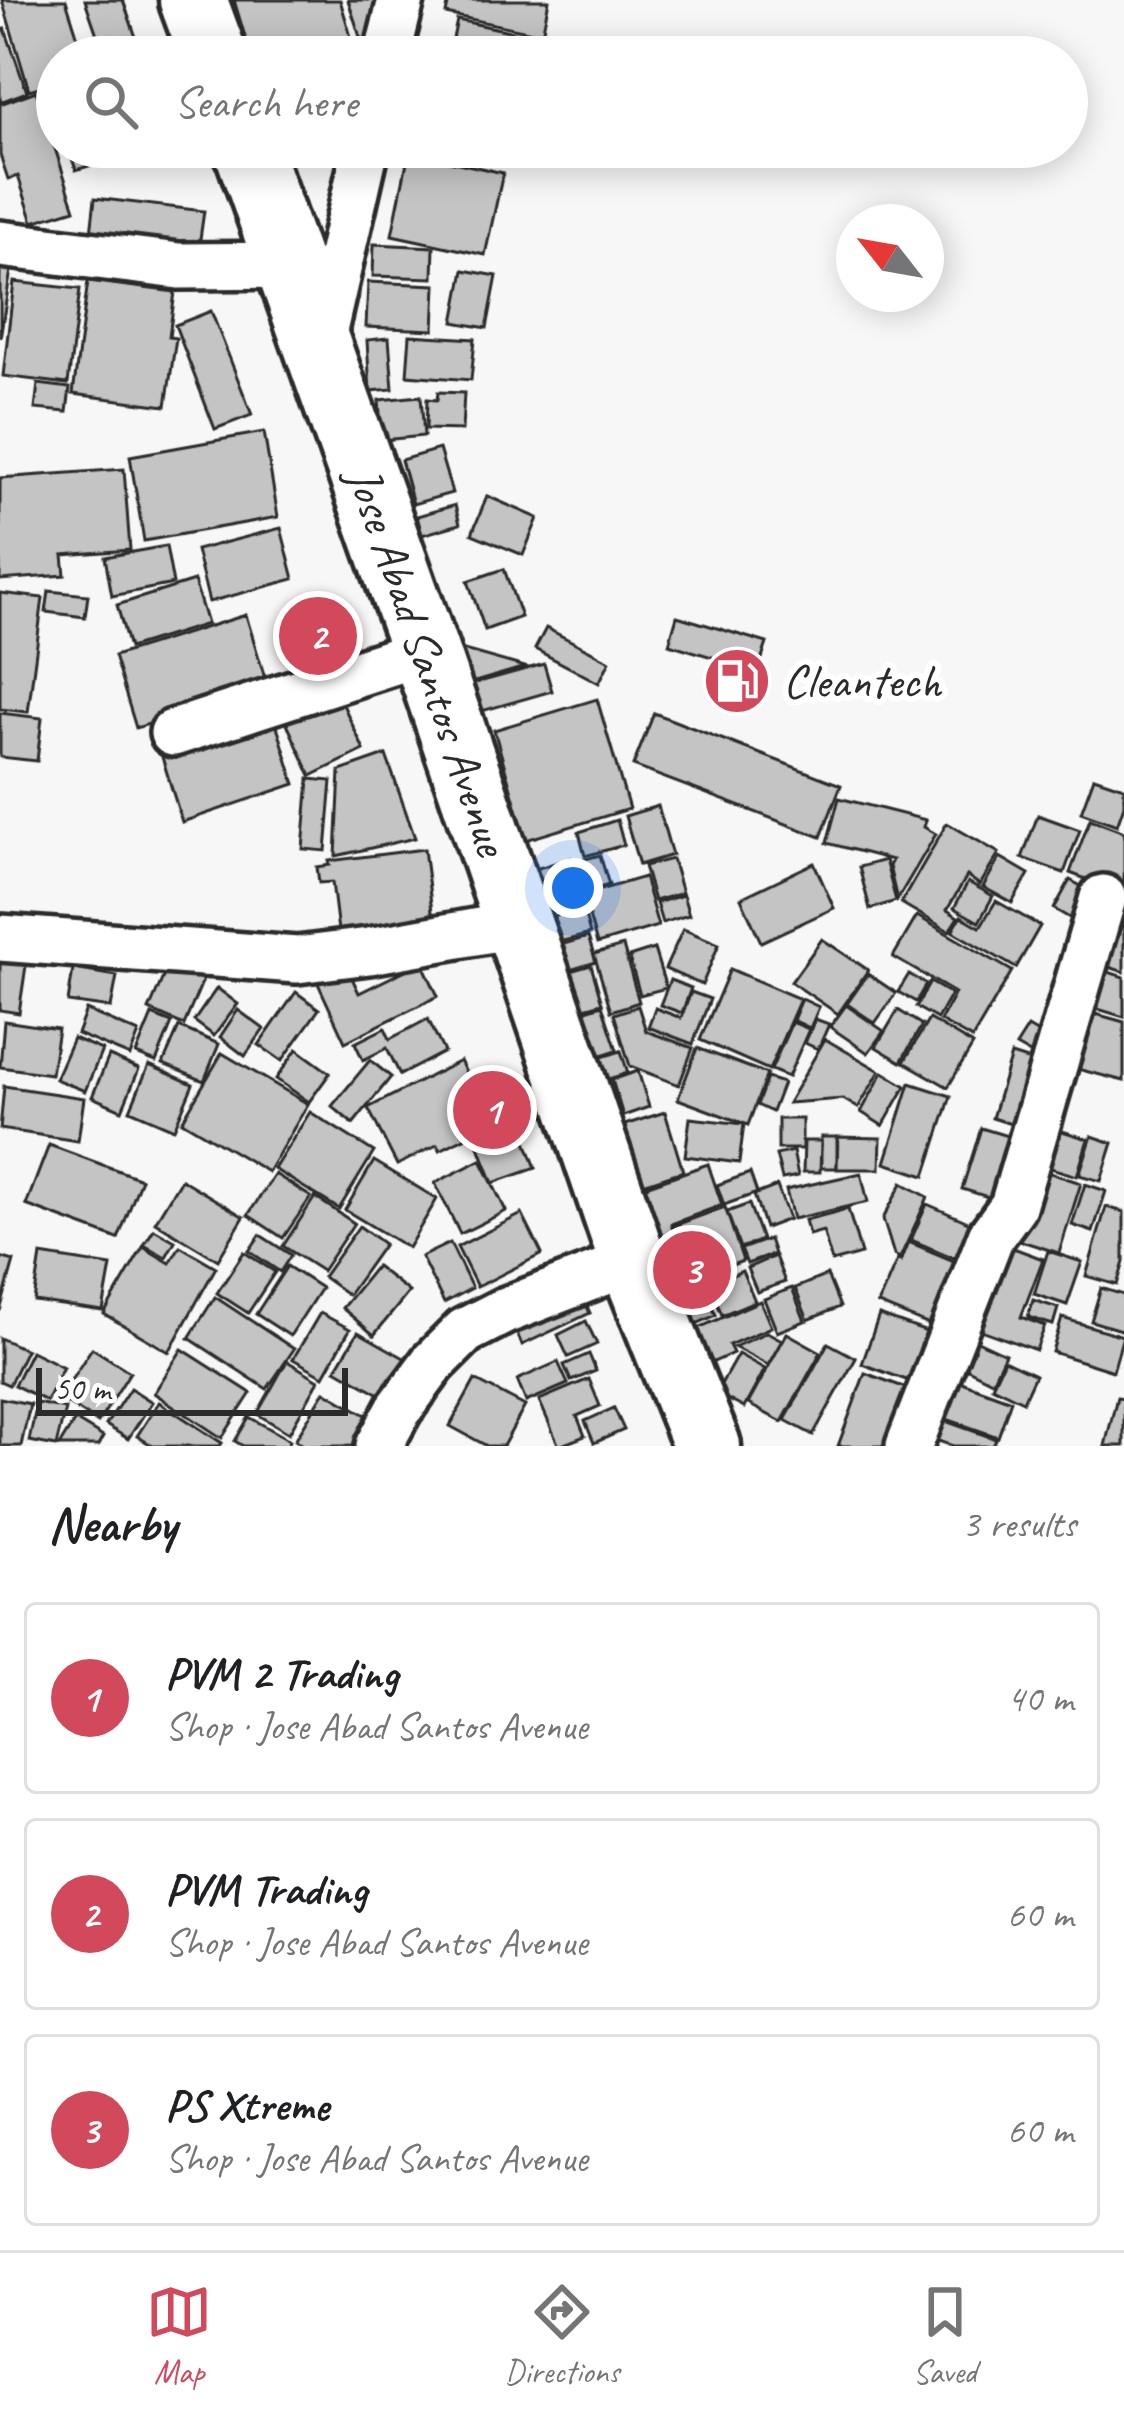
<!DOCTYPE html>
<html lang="en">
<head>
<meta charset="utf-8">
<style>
	:root { --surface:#fff; --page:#f6f6f6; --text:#202124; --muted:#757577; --line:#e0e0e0; --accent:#d1495b }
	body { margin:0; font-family:Caveat,sans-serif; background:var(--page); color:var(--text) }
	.compass { position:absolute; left:836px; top:204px; width:108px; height:108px; border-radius:50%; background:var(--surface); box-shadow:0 6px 30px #0003; rotate:301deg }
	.scale { position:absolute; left:36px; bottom:30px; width:312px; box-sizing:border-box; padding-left:12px; border:6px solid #2b2b2b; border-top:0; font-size:33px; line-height:42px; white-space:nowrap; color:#2b2b2b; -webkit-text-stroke:9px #fff; paint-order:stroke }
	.you { position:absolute; left:573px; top:888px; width:42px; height:42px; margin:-30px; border:9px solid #fff; border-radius:50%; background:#1a73e8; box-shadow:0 0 0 18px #1a73e833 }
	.badge { display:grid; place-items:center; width:78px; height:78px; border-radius:50%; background:var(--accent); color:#fff; font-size:39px; font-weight:700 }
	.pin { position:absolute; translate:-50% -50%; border:6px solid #fff; box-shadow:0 3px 12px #0006 }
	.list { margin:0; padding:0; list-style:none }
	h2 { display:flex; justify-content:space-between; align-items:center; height:156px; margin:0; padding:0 48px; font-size:51px }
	h2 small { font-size:39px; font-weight:400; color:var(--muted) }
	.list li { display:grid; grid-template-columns:78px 1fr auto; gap:36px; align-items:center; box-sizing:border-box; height:192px; margin:0 24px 24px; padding:0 24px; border:3px solid var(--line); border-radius:12px }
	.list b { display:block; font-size:45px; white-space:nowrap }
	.list p { margin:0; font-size:39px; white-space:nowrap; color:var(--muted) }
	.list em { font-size:39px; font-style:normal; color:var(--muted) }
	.icon { flex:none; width:66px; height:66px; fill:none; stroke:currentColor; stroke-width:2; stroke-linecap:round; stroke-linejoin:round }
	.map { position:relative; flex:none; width:1124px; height:1446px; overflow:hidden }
	.search { position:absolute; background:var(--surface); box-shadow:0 6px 30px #0003; left:36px; right:36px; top:36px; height:132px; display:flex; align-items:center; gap:30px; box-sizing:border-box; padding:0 42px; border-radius:66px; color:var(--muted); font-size:45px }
	.sheet { height:804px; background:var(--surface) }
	nav { display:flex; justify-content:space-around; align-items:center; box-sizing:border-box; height:168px; border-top:3px solid var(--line); background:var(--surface); font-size:33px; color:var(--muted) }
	nav a { display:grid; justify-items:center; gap:6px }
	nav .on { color:var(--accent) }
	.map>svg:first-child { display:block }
	.building { fill:#c4c4c4; stroke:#2b2b2b; stroke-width:3 }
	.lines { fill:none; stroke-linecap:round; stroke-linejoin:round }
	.street-casing { stroke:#2b2b2b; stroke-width:54 }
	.highway-casing { stroke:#2b2b2b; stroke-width:75 }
	.street { stroke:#fff; stroke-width:45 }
	.highway { stroke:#fff; stroke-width:66 }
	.labels { text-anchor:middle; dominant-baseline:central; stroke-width:12; stroke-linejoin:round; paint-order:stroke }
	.street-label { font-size:48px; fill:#2b2b2b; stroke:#fff }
	.poi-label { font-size:48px; fill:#2b2b2b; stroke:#fff; text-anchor:start }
</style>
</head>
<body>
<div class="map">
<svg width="1124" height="1446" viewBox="0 0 1124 1446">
	<rect width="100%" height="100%" fill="#f7f7f7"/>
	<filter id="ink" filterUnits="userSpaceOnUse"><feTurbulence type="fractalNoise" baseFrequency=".00833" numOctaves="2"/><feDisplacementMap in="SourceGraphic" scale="24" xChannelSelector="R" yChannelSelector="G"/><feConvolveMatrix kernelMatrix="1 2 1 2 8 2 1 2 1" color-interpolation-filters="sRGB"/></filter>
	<g filter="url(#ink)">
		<g class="building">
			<polygon points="2,0 66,0 84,57 57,57 57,82 29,90"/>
			<polygon points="85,0 123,0 138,43 104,55"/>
			<polygon points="234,0 340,0 357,57 251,57"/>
			<polygon points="348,0 389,0 382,48 363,46"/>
			<polygon points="449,0 549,0 542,34 446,14"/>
			<polygon points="457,20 538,37 534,57 449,57"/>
			<polygon points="5,29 27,92 0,102 0,31"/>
			<polygon points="36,91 75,209 33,222 18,176 8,179 0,155 0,104"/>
			<polygon points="68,147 152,147 76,170"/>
			<polygon points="446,147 514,147 512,160"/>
			<polygon points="409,152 503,173 485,255 392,235"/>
			<polygon points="95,198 204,211 199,246 91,233"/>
			<polygon points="374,244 434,247 433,278 373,276"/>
			<polygon points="0,268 11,270 0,338"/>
			<polygon points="464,270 497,276 487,328 454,322"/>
			<polygon points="88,281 175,292 169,337 176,338 166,406 73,394"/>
			<polygon points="14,282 80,289 68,384 3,376"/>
			<polygon points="368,282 436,285 434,330 366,327"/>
			<polygon points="211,311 252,415 215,429 175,325"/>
			<polygon points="410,335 475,339 471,380 407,375"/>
			<polygon points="389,338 393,389 370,391 367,340"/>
			<polygon points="38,384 70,388 67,412 35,409"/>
			<polygon points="438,392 464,393 462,430 426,429 427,399 437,400"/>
			<polygon points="421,396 424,436 382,440 379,400"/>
			<polygon points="264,432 278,517 144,541 130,456"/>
			<polygon points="439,449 452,493 413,504 401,460"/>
			<polygon points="124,469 130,550 63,555 65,575 0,580 0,478"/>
			<polygon points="487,496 538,518 523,555 472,534"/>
			<polygon points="455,505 460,524 422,535 417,516"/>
			<polygon points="281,528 294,579 209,602 196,550"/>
			<polygon points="166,546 173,584 112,596 105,557"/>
			<polygon points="504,569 521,617 485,630 468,581"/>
			<polygon points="194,581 207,624 129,648 117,605"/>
			<polygon points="49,591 88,595 85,617 46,612"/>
			<polygon points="0,593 43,598 28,712 0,709"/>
			<polygon points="322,606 336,663 300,673 285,616"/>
			<polygon points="246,615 268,688 136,728 114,656"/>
			<polygon points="677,616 767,643 758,671 669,644"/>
			<polygon points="546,628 610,661 599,683 535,649"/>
			<polygon points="446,645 525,667 465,685"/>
			<polygon points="544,664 552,691 468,715 461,687"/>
			<polygon points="335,687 364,750 311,776 281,711"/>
			<polygon points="597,699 629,809 526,840 494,730"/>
			<polygon points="0,713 42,718 37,761 0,757"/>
			<polygon points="654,713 841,785 821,837 633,766"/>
			<polygon points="275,720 295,784 182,822 162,757"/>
			<polygon points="386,755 415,838 336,856 340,771"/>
			<polygon points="1094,777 1124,787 1124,805 1117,825 1081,812"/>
			<polygon points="309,779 332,781 326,851 303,849"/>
			<polygon points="839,798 926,820 924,827 936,834 897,900 889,866 892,860 827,843"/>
			<polygon points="658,806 672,855 639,865 625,816"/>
			<polygon points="1038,815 1080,830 1064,873 1022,858"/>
			<polygon points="1090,819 1124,832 1124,884 1121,892 1070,873"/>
			<polygon points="617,820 624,845 585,856 579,832"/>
			<polygon points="947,823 999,853 980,885 967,876 947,910 958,917 949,931 901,903"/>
			<polygon points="424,849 434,927 339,939 332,882 319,883 317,867 330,865 329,861"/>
			<polygon points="600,855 609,885 582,893 574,862"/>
			<polygon points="1000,857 1029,874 1012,903 983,887"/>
			<polygon points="571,858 584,903 532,918 519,874"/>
			<polygon points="672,859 682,893 654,901 644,866"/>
			<polygon points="885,860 896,901 870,909 859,867"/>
			<polygon points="814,863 834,908 761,942 741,898"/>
			<polygon points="644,877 658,926 597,944 583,895"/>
			<polygon points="1070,880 1097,895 1080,924 1054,909"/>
			<polygon points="968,882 993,896 979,922 954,908"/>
			<polygon points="683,895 689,915 662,923 656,903"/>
			<polygon points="996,901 1040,926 1016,968 952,931 961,916 980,927"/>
			<polygon points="583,908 590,934 556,943 548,918"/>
			<polygon points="917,916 1012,971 972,1039 940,1021 955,993 893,957"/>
			<polygon points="1116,924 1124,926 1124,972 1103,965"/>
			<polygon points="683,929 719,944 702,985 665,969"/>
			<polygon points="588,937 596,962 554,975 546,949"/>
			<polygon points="822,939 868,970 838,1014 791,982"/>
			<polygon points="623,946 639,1002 611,1011 594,954"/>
			<polygon points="654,949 666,988 640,995 629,957"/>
			<polygon points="0,955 27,959 19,1013 0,1010"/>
			<polygon points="170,961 205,975 184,1025 149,1010"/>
			<polygon points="422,962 438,996 345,1042 316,979 346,965 359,993"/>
			<polygon points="591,965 602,1003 564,1014 553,976"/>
			<polygon points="73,969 117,976 111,1008 68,1002"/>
			<polygon points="730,969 800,999 769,1070 700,1040"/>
			<polygon points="1099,969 1124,977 1124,1017 1088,1006"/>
			<polygon points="868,974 896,993 875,1023 847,1004"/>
			<polygon points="909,974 926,984 916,1002 898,992"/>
			<polygon points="670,980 691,988 682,1013 660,1005"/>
			<polygon points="930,982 951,994 937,1019 916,1007"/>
			<polygon points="217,988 238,1004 214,1036 194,1021"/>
			<polygon points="296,992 319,1009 282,1061 259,1045"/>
			<polygon points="691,992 710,999 693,1044 648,1027 655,1008 681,1018"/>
			<polygon points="802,999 819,1007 810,1028 793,1020"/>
			<polygon points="602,1005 617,1050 580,1062 567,1016"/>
			<polygon points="846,1005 884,1031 868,1053 830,1027"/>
			<polygon points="638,1006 646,1031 693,1048 679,1085 630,1066 614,1014"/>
			<polygon points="86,1010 139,1033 130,1056 77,1034"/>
			<polygon points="238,1010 264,1029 245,1056 220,1037"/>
			<polygon points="898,1010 922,1025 901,1062 876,1047"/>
			<polygon points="1092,1013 1124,1022 1124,1081 1077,1069"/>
			<polygon points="152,1015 172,1023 156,1062 136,1054"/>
			<polygon points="428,1019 444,1052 400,1075 387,1048 363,1060 355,1043 385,1028 390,1039"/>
			<polygon points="815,1019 829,1024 818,1049 805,1043"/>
			<polygon points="929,1019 973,1045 948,1087 904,1062"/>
			<polygon points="4,1021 58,1029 51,1074 0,1067"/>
			<polygon points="792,1022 809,1029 788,1077 771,1070"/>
			<polygon points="179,1027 219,1044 204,1081 163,1064"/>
			<polygon points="1028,1027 1057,1044 1046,1063 1016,1046"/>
			<polygon points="73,1038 102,1050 85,1091 55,1079"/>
			<polygon points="825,1039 880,1071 858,1108 843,1099 788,1103"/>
			<polygon points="697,1048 767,1074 748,1125 678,1099"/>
			<polygon points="297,1049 330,1073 309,1102 276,1079"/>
			<polygon points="621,1051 628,1073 589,1085 583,1063"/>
			<polygon points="222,1053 308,1104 268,1172 182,1121"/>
			<polygon points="1011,1055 1046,1066 1027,1129 992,1118"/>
			<polygon points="109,1056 139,1069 122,1110 92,1097"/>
			<polygon points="370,1060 391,1077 353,1124 332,1106"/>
			<polygon points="460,1061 492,1124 440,1150 437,1145 397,1165 368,1108"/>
			<polygon points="149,1065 193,1084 174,1129 130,1110"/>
			<polygon points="638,1071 649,1107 623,1116 612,1080"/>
			<polygon points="883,1072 906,1086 883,1126 861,1112"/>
			<polygon points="767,1078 783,1083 772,1112 757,1105"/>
			<polygon points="910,1083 951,1096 925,1176 885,1163"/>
			<polygon points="4,1086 84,1098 78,1141 0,1129"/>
			<polygon points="310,1112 374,1152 339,1209 274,1169"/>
			<polygon points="665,1112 683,1171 628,1189 609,1130"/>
			<polygon points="690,1118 744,1124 739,1163 685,1156"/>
			<rect x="778" y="1119" width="24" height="30"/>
			<polygon points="519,1123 536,1168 493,1183 476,1139"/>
			<polygon points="1046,1126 1088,1139 1077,1176 1034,1163"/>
			<polygon points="981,1128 1024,1141 1004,1202 962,1189"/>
			<polygon points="1092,1136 1113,1143 1101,1181 1079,1175"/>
			<rect x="821" y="1137" width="16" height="31"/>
			<polygon points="838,1137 881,1138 880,1169 837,1169"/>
			<polygon points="804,1141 821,1141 820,1172 803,1172"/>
			<polygon points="49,1145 141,1179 118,1239 26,1205"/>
			<polygon points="793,1151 798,1176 782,1179 776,1155"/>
			<polygon points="481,1160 506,1211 460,1234 435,1183"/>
			<polygon points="374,1161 437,1199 408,1248 345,1210"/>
			<polygon points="708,1164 722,1205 671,1224 675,1234 641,1246 623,1194"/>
			<polygon points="1035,1168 1081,1183 1059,1253 1012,1238"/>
			<polygon points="750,1173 757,1193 724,1205 717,1185"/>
			<polygon points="861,1173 868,1202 793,1219 786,1190"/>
			<polygon points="275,1174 311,1197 283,1238 248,1215"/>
			<polygon points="181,1179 244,1217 218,1260 155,1222"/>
			<polygon points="902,1183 928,1197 900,1258 894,1255 883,1219"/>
			<polygon points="1085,1184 1106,1191 1093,1232 1072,1225"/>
			<polygon points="777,1186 789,1219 765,1228 754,1195"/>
			<polygon points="315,1197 354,1223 322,1271 283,1246"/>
			<polygon points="749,1204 762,1240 740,1248 727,1212"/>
			<polygon points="927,1204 984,1229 969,1264 911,1240"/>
			<polygon points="725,1207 743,1261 693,1279 673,1226"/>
			<polygon points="1106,1207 1124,1212 1124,1262 1117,1285 1086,1276"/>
			<polygon points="848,1209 861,1254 832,1262 823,1231 809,1235 805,1220"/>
			<polygon points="522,1214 542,1254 477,1287 457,1247"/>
			<polygon points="359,1226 384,1244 348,1295 323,1277"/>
			<polygon points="154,1229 175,1241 166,1257 144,1245"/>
			<polygon points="260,1235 291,1255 280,1272 249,1251"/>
			<polygon points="671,1238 688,1285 654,1298 638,1251"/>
			<polygon points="769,1239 774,1254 747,1264 741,1249"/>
			<polygon points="909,1242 966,1266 939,1329 878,1304 897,1260 901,1261"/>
			<polygon points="997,1242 1043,1259 1021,1317 1045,1326 1036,1350 967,1325"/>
			<polygon points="450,1243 472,1288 444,1303 421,1257"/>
			<polygon points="180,1246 216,1267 169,1352 104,1314 143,1247 170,1263"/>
			<polygon points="1048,1251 1082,1262 1067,1305 1034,1294"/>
			<polygon points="244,1252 275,1272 248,1313 217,1293"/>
			<polygon points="41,1255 111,1266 103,1311 34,1301"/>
			<polygon points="775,1256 785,1282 757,1292 747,1268"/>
			<polygon points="0,1257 14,1261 0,1311"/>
			<polygon points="287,1266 321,1288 290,1336 256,1314"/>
			<polygon points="376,1266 409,1292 374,1335 342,1308"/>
			<polygon points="742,1271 755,1301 722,1315 710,1285"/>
			<polygon points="827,1275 840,1307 808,1320 795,1288"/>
			<polygon points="577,1285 590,1313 522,1345 510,1317"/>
			<polygon points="792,1288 805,1321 777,1332 764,1299"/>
			<polygon points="1101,1288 1124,1295 1124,1331 1091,1321"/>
			<polygon points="704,1289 716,1315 676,1333 664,1306"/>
			<polygon points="215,1297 294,1349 267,1389 189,1338"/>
			<polygon points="1033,1300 1058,1308 1053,1325 1028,1317"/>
			<polygon points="760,1301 771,1327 729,1345 733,1353 692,1372 676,1338"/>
			<polygon points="320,1313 350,1329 324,1376 293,1359"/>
			<polygon points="879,1315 941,1337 923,1386 862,1364"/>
			<polygon points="1062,1318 1123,1336 1113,1371 1052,1352"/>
			<polygon points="586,1321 597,1344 568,1357 558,1335"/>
			<polygon points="358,1332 406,1359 385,1397 336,1369"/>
			<polygon points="767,1332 782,1340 768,1365 734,1347"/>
			<polygon points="787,1333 821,1352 782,1422 748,1404"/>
			<polygon points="969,1337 1005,1354 992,1381 956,1363"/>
			<polygon points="0,1338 26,1350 9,1385 0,1381"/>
			<polygon points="828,1343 856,1358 813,1435 785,1420"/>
			<polygon points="92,1348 130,1372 98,1423 59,1398"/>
			<polygon points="182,1349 251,1393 222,1438 154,1393"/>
			<polygon points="31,1351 63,1367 46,1401 14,1385"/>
			<polygon points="589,1354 596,1371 571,1381 564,1365"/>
			<polygon points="738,1354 765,1369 744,1408 716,1393"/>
			<polygon points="1004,1360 1035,1375 1023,1401 992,1386"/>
			<polygon points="287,1361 319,1380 289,1433 257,1414"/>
			<polygon points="558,1362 568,1384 526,1402 517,1380"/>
			<polygon points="865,1373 917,1392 897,1446 838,1446"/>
			<polygon points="945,1376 1011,1400 998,1437 932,1414"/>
			<polygon points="589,1379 600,1406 577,1416 585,1436 559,1446 539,1400"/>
			<polygon points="475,1380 525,1406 503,1446 487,1446 450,1426"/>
			<polygon points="130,1388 152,1402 128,1439 106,1425"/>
			<polygon points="325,1391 373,1419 357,1446 305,1446 295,1440"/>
			<polygon points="1117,1397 1124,1398 1124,1446 1105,1446"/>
			<polygon points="0,1398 30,1404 21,1446 0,1446"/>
			<polygon points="159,1402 222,1443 220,1446 153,1446 137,1436"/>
			<polygon points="37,1403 65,1409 56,1446 29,1441"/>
			<polygon points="614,1408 624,1430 594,1443 585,1421"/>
			<polygon points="931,1416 996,1439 993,1446 953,1446 924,1436"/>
			<polygon points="249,1417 290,1440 287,1446 243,1446 235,1441"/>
			<polygon points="75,1420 103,1437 98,1446 59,1446"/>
		</g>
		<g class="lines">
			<defs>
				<g id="street">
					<polyline points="387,57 401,0"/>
					<polyline points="0,244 179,266 289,265"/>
					<polyline points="320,348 366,147"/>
					<polyline points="173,733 425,651"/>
					<polyline points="0,938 297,960 369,951 519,924"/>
					<polyline points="379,1446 399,1409 433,1363 465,1331 504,1311 633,1261"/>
					<polyline points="909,1446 991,1236 1013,1206 1103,898"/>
				</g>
				<g id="highway">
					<polyline points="193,0 214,57"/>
					<polyline points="247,147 425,651 633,1261 707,1446"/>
				</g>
			</defs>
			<use href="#street" class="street-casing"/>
			<use href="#highway" class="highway-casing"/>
			<use href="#street" class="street"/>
			<use href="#highway" class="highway"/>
		</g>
	</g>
	<defs>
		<symbol id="fuel-disc" viewBox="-11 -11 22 22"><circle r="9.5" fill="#d1495b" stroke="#fff"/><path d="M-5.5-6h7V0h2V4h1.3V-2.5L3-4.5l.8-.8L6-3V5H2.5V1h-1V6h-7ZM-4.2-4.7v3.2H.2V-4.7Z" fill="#fff"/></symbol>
	</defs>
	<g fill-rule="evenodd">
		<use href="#fuel-disc" x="699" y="643" width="76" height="76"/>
	</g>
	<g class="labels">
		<g class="street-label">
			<text transform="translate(428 661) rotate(71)">Jose Abad Santos Avenue</text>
		</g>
		<g class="poi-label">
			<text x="783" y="681">Cleantech</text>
		</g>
	</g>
</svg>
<svg class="compass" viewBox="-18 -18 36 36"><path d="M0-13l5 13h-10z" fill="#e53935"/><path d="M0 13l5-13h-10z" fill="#757577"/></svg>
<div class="scale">50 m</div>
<div class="you"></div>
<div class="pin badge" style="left:492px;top:1110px">1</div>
<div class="pin badge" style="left:318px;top:636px">2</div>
<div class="pin badge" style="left:692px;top:1270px">3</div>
<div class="search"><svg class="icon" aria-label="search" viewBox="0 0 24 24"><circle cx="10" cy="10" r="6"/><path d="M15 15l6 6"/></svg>Search here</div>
</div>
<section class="sheet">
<h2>Nearby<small>3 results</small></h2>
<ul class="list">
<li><span class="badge">1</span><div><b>PVM 2 Trading</b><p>Shop · Jose Abad Santos Avenue</p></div><em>40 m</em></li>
<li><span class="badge">2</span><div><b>PVM Trading</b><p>Shop · Jose Abad Santos Avenue</p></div><em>60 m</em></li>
<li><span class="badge">3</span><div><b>PS Xtreme</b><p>Shop · Jose Abad Santos Avenue</p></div><em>60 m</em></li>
</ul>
</section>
<nav>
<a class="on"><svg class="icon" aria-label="map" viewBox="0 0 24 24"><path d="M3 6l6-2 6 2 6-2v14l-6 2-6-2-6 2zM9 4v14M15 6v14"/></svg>Map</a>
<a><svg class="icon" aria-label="directions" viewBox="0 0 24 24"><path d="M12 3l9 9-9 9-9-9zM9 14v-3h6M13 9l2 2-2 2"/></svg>Directions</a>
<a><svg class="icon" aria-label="saved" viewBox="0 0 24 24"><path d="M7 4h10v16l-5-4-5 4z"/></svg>Saved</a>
</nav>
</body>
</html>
